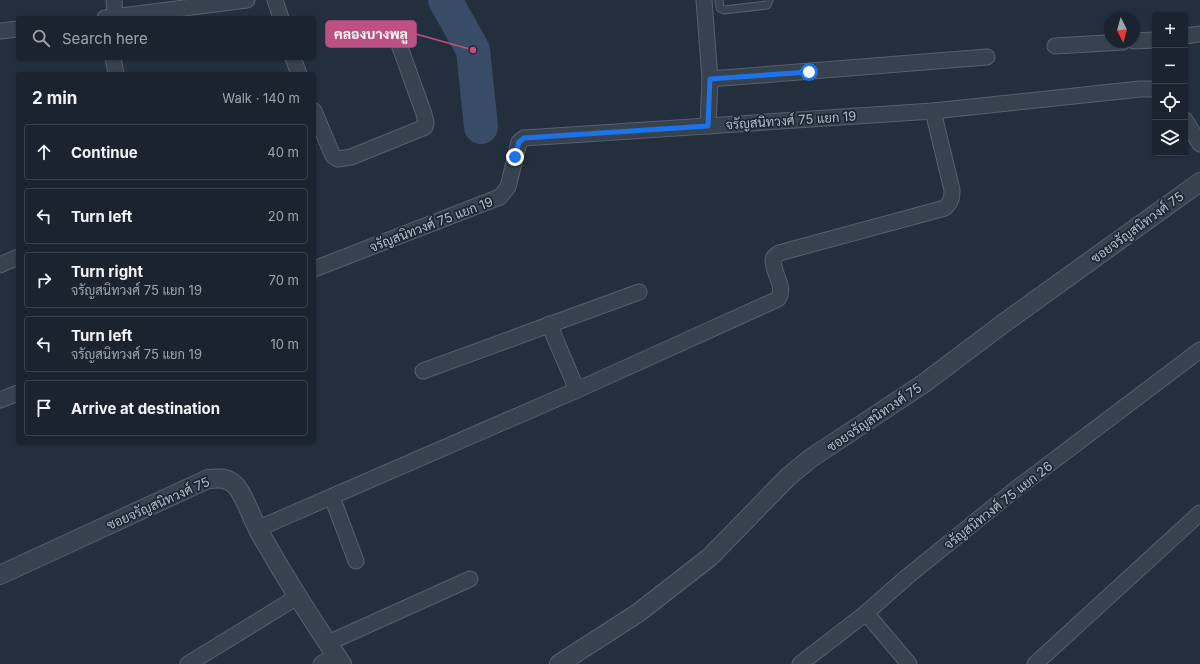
<!DOCTYPE html>
<html lang="en">
<head>
<meta charset="utf-8">
<style>
	:root { --surface:#1b232e; --page:#282f3a; --text:#f1f3f6; --muted:#a0a4aa; --line:#39404a }
	body { margin:0; font-family:Inter,Sarabun,sans-serif; background:var(--page); color:var(--text) }
	.controls { position:absolute; right:12px; top:12px; display:grid; overflow:hidden; border-radius:4px; box-shadow:0 1px 3px #0004 }
	.controls button { width:36px; height:36px; display:grid; place-items:center; padding:0; border:0; border-bottom:1px solid var(--line); background:var(--surface); color:var(--text); font:20px sans-serif }
	.compass { position:absolute; left:1104px; top:12px; width:36px; height:36px; border-radius:50%; background:var(--surface); box-shadow:0 1px 3px #0004; rotate:174deg }
	.stop { position:absolute; width:12px; height:12px; margin:-9px; border:3px solid #1a73e8; border-radius:50%; background:#fff }
	.stop.end { background:#1a73e8; border-color:#fff; box-shadow:0 1px 4px #0008 }
	.list { margin:0; padding:0; list-style:none }
	h2 { display:flex; justify-content:space-between; align-items:center; height:52px; margin:0; padding:0 16px; font-size:17px }
	h2 small { font-size:13px; font-weight:400; color:var(--muted) }
	.list li { display:grid; grid-template-columns:26px 1fr auto; gap:12px; align-items:center; box-sizing:border-box; height:56px; margin:0 8px 8px; padding:0 8px; border:1px solid var(--line); border-radius:4px }
	.list b { display:block; font-size:15px; white-space:nowrap }
	.list p { margin:0; font-size:13px; white-space:nowrap; color:var(--muted) }
	.list em { font-size:13px; font-style:normal; color:var(--muted) }
	.icon { flex:none; width:22px; height:22px; fill:none; stroke:currentColor; stroke-width:2; stroke-linecap:round; stroke-linejoin:round }
	.map { position:relative; flex:none; width:1200px; height:664px; overflow:hidden }
	.search { position:absolute; background:var(--surface); box-shadow:0 1px 3px #0004; left:16px; top:16px; width:300px; height:44px; display:flex; align-items:center; gap:10px; box-sizing:border-box; padding:0 14px; border-radius:4px; color:var(--muted); font-size:15px }
	.panel { position:absolute; background:var(--surface); box-shadow:0 1px 3px #0004; left:16px; top:72px; width:300px; height:372px; border-radius:4px }
	.map>svg:first-child { display:block }
	.lines { fill:none; stroke-linecap:round; stroke-linejoin:round }
	.river { stroke:#394c67; stroke-width:34 }
	.service-casing { stroke:#565f6c; stroke-width:9 }
	.minor-casing { stroke:#565f6c; stroke-width:17 }
	.tertiary-casing { stroke:#565f6c; stroke-width:20 }
	.service { stroke:#38414e; stroke-width:7 }
	.minor { stroke:#38414e; stroke-width:15 }
	.tertiary { stroke:#38414e; stroke-width:18 }
	.route { stroke:#1a73e8; stroke-width:5 }
	.labels { text-anchor:middle; dominant-baseline:central; stroke-width:3.5; stroke-linejoin:round; paint-order:stroke }
	.street-label { font-size:13px; fill:#b4bcc9; stroke:#1d2633 }
	.leader { fill:none; stroke:#bd5182; stroke-width:1.5 }
	.callout-dot { fill:#bd5182; stroke:#1d2633; stroke-width:1.5 }
	.callout { fill:#bd5182; stroke:#bd5182; stroke-width:1.5 }
	.callout-label { font-size:14px; text-anchor:middle; font-weight:bold; fill:#fff }
</style>
</head>
<body>
<div class="map">
<svg width="1200" height="664" viewBox="0 0 1200 664">
	<rect width="100%" height="100%" fill="#242f3e"/>
	<g class="lines">
		<polyline class="river" points="445,0 473,50 481,127"/>
		<defs>
			<polyline id="service" points="719,0 720,8 724,10 767,5 769,0"/>
			<g id="minor">
				<polyline points="114,0 115,17"/>
				<polyline points="275,0 281,18"/>
				<polyline points="704,0 710,79 987,57"/>
				<polyline points="105,18 247,0"/>
				<polyline points="0,31 18,29"/>
				<polyline points="1185,36 1200,34"/>
				<polyline points="1134,41 1155,40"/>
				<polyline points="1055,46 1123,42"/>
				<polyline points="113,58 116,74"/>
				<polyline points="293,58 299,74"/>
				<polyline points="314,111 333,156 338,159 351,157 425,127 426,123 424,114 396,36"/>
				<polyline points="1185,120 1200,144"/>
				<polyline points="708,126 710,79"/>
				<polyline points="0,265 18,257"/>
				<polyline points="314,269 500,197 508,187 519,142 524,138 933,111 1140,89 1155,89"/>
				<polyline points="549,324 577,390"/>
				<polyline points="423,371 639,292"/>
				<polyline points="0,400 18,393"/>
				<polyline points="332,497 356,561"/>
				<path d="M257 529 577 390 778 299C786 287 773 274 773 260L774 257 779 253 945 208C951 202 952 198 952 190L933 111"/>
				<polyline points="866,613 909,664"/>
				<polyline points="328,643 470,579"/>
				<polyline points="188,664 297,597"/>
				<polyline points="321,664 336,655"/>
				<polyline points="800,664 866,613 908,576 1012,492 1200,350"/>
				<polyline points="1035,664 1200,513"/>
			</g>
			<g id="tertiary">
				<path d="M0 575 208 479C218 478 228 477 236 486 245 496 253 522 261 535 286 579 313 622 342 664"/>
				<polyline points="559,664 638,613 710,557 788,477 811,458 923,384 1004,323 1200,182"/>
			</g>
		</defs>
		<use href="#service" class="service-casing"/>
		<use href="#minor" class="minor-casing"/>
		<use href="#tertiary" class="tertiary-casing"/>
		<use href="#service" class="service"/>
		<use href="#minor" class="minor"/>
		<use href="#tertiary" class="tertiary"/>
	</g>
	<g class="lines">
		<polyline class="route" points="515,157 519,142 524,138 708,126 710,79 809,72"/>
	</g>
	<g class="labels">
		<g class="street-label">
			<text transform="translate(791 120) rotate(-4)">จรัญสนิทวงศ์ 75 แยก 19</text>
			<text transform="translate(431 224) rotate(-21)">จรัญสนิทวงศ์ 75 แยก 19</text>
			<text transform="translate(1137 227) rotate(-36)">ซอยจรัญสนิทวงศ์ 75</text>
			<text transform="translate(874 417) rotate(-34)">ซอยจรัญสนิทวงศ์ 75</text>
			<text transform="translate(158 503) rotate(-24)">ซอยจรัญสนิทวงศ์ 75</text>
			<text transform="translate(998 505) rotate(-38)">จรัญสนิทวงศ์ 75 แยก 26</text>
		</g>
	</g>
	<path class="leader" d="M473 50L416 34"/>
	<circle class="callout-dot" cx="473" cy="50" r="4"/>
	<rect class="callout" x="326" y="21" width="90" height="26" rx="4"/>
	<g class="callout-label">
		<text x="371" y="39">คลองบางพลู</text>
	</g>
</svg>
<div class="controls">
<button>+</button>
<button>−</button>
<button><svg class="icon" aria-label="locate" viewBox="0 0 24 24"><circle cx="12" cy="12" r="6"/><path d="M12 2v4M12 18v4M2 12h4M18 12h4"/></svg></button>
<button><svg class="icon" aria-label="layers" viewBox="0 0 24 24"><path d="M12 4l9 5-9 5-9-5zM3 14l9 5 9-5"/></svg></button>
</div>
<svg class="compass" viewBox="-18 -18 36 36"><path d="M0-13l5 13h-10z" fill="#e53935"/><path d="M0 13l5-13h-10z" fill="#a0a4aa"/></svg>
<div class="stop" style="left:809px;top:72px"></div>
<div class="stop end" style="left:515px;top:157px"></div>
<div class="search"><svg class="icon" aria-label="search" viewBox="0 0 24 24"><circle cx="10" cy="10" r="6"/><path d="M15 15l6 6"/></svg>Search here</div>
<section class="panel">
<h2>2 min<small>Walk · 140 m</small></h2>
<ul class="list">
<li><svg class="icon" aria-label="ahead" viewBox="0 0 24 24"><path d="M12 20V5M6 11l6-6 6 6"/></svg><div><b>Continue</b></div><em>40 m</em></li>
<li><svg class="icon" aria-label="left" viewBox="0 0 24 24"><path d="M17 20v-9H6M10 6l-5 5 5 5"/></svg><div><b>Turn left</b></div><em>20 m</em></li>
<li><svg class="icon" aria-label="right" viewBox="0 0 24 24"><path d="M7 20v-9h11M14 6l5 5-5 5"/></svg><div><b>Turn right</b><p>จรัญสนิทวงศ์ 75 แยก 19</p></div><em>70 m</em></li>
<li><svg class="icon" aria-label="left" viewBox="0 0 24 24"><path d="M17 20v-9H6M10 6l-5 5 5 5"/></svg><div><b>Turn left</b><p>จรัญสนิทวงศ์ 75 แยก 19</p></div><em>10 m</em></li>
<li><svg class="icon" aria-label="arrive" viewBox="0 0 24 24"><path d="M6 21V4h12l-3 4 3 4H6"/></svg><div><b>Arrive at destination</b></div></li>
</ul>
</section>
</div>
</body>
</html>
